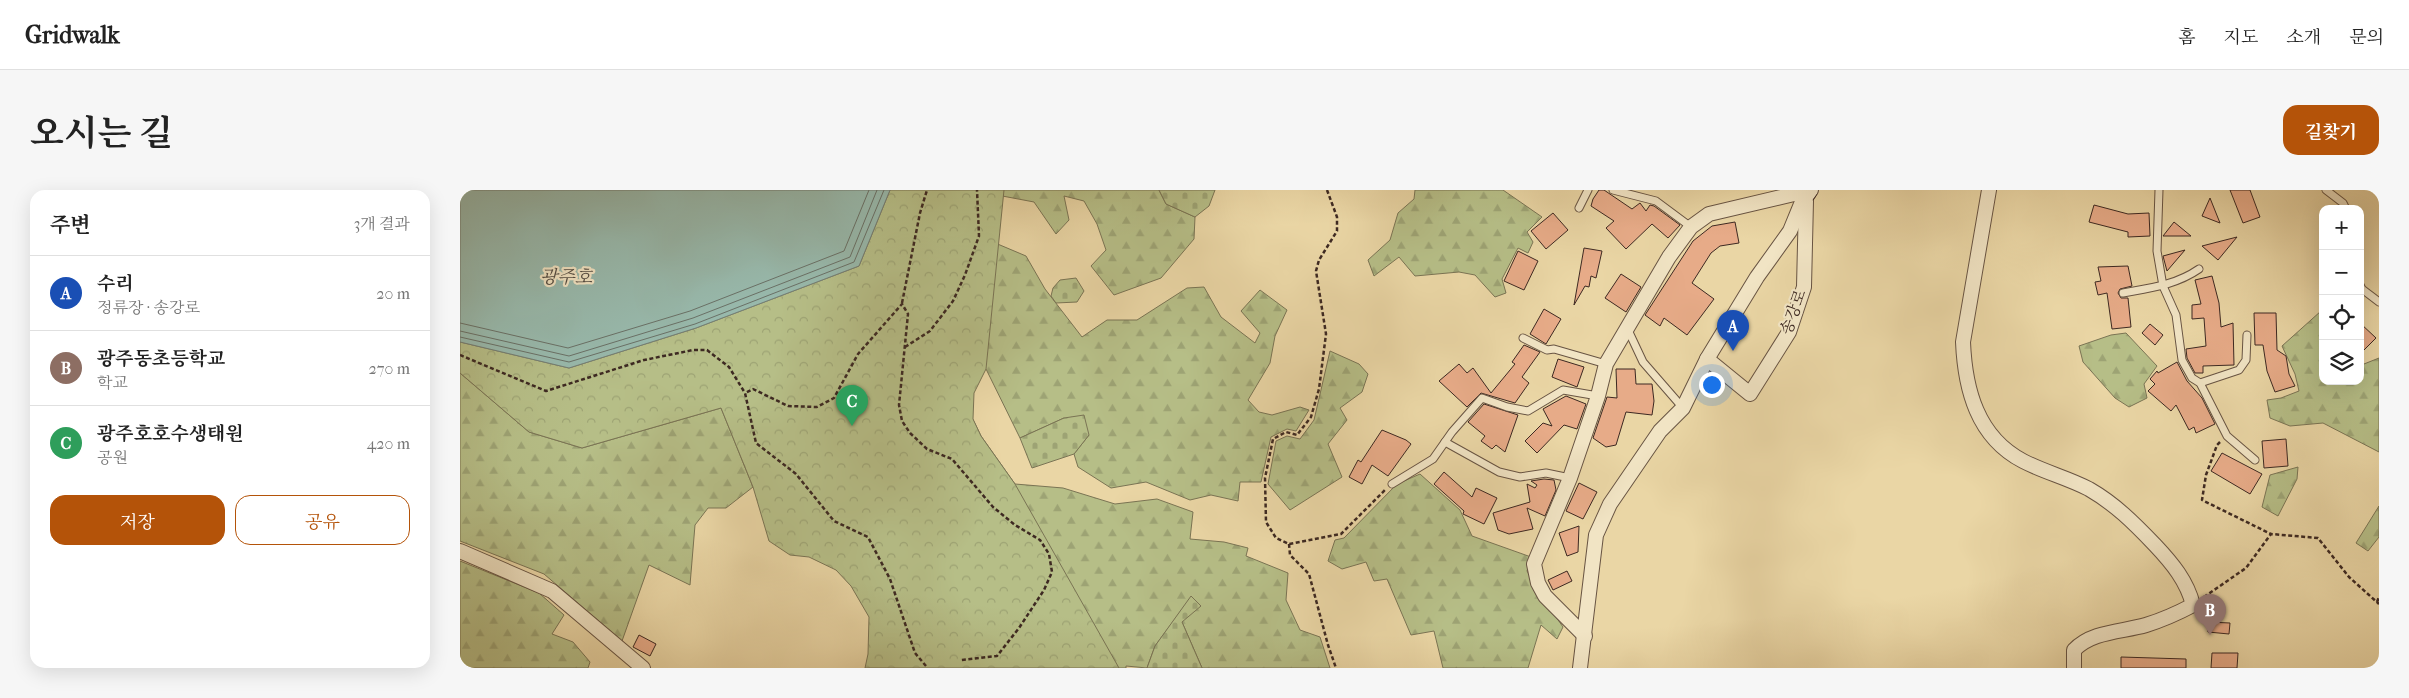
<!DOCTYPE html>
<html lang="ko">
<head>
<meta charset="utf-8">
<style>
	:root { --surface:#fff; --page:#f6f6f6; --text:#222; --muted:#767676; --line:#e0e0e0; --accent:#b45309 }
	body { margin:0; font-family:"IM FELL French Canon","Noto Serif KR",serif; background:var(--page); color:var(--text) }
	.controls { position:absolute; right:15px; top:15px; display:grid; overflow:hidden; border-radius:10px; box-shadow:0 5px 20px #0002 }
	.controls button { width:45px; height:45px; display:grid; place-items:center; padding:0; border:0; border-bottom:1px solid var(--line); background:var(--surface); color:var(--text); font:25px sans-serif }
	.you { position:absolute; left:1251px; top:194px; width:18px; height:18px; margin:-12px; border:4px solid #fff; border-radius:50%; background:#1a73e8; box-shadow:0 0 0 8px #1a73e833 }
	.badge { display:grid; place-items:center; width:32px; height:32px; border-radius:50%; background:var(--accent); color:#fff; font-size:16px; font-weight:700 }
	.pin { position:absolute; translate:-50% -41px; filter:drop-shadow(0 1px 2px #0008) }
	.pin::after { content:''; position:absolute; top:26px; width:18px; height:15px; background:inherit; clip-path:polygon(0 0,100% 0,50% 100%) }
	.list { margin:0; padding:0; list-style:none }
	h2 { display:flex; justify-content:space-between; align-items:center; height:65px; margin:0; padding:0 20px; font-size:21px }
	h2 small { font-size:16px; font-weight:400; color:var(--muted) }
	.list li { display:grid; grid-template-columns:32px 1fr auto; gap:15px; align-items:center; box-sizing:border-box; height:75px; padding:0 20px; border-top:1px solid var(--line) }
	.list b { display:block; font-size:19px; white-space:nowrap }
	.list p { margin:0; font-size:16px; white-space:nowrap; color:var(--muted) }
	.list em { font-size:16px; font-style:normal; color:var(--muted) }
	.actions { display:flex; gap:10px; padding:15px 20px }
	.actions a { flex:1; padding:11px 0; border:1px solid var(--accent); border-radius:15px; text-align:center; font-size:18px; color:var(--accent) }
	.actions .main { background:var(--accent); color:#fff }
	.icon { flex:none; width:28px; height:28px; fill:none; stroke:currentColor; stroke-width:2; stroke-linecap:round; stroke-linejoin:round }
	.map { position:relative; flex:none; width:1919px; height:478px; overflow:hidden; border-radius:15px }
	header { display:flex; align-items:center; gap:30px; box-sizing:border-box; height:70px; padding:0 25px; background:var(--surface); border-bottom:1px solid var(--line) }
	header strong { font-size:24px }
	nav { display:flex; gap:28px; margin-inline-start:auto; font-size:18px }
	.intro { display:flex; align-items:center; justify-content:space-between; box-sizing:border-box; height:120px; padding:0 30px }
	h1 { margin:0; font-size:35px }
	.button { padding:12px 22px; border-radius:15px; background:var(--accent); color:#fff; font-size:18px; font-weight:700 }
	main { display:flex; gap:30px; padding:0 30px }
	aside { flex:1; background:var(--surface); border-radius:15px; box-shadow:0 5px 20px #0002 }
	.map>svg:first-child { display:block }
	.forest { fill:url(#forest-firs); stroke:#7a7454 }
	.cemetery { fill:url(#cemetery-stones); stroke:#7a7454 }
	.park { fill:url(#park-crowns); stroke:#7a7454 }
	.water { fill:#98b9ac; stroke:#747f75 }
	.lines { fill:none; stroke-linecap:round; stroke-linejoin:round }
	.shore { stroke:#6a7167; stroke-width:1 }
	.building { fill:#e7ab88; stroke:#3d2922 }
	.service-casing { stroke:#685443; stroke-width:9 }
	.minor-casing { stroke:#685443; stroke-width:16 }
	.secondary-casing { stroke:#3d2922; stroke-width:22 }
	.path { stroke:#3d2922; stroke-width:2.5; stroke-dasharray:4 2.5; stroke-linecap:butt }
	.service { stroke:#f1e4c4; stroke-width:7 }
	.minor { stroke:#f1e4c4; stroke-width:14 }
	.secondary { stroke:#f1e4c4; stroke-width:20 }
	.labels { text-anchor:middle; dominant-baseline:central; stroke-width:4.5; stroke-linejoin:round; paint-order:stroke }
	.street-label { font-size:16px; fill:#3d2922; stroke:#f1e4c4 }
	.water-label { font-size:18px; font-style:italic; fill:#544d44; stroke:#f1e4c4 }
</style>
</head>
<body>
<header>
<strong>Gridwalk</strong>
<nav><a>홈</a><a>지도</a><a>소개</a><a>문의</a></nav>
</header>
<div class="intro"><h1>오시는 길</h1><a class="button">길찾기</a></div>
<main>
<aside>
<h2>주변<small>3개 결과</small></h2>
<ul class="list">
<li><span class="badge" style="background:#1a4fb4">A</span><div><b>수리</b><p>정류장 · 송강로</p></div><em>20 m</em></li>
<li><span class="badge" style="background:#8d6e63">B</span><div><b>광주동초등학교</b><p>학교</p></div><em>270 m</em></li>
<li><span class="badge" style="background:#2e9e5b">C</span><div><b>광주호호수생태원</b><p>공원</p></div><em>420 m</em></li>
</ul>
<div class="actions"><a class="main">저장</a><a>공유</a></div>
</aside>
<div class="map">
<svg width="1919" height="478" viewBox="0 0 1919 478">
	<defs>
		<pattern id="forest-firs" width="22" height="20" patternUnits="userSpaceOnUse" patternTransform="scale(1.25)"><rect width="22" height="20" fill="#b6be87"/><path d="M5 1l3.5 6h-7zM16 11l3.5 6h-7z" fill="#9da374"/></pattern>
		<pattern id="cemetery-stones" width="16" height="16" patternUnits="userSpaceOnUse" patternTransform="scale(1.25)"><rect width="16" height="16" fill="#b6be87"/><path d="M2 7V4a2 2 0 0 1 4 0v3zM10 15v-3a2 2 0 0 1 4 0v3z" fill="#9da374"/></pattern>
		<pattern id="park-crowns" width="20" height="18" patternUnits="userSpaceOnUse" patternTransform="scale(1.25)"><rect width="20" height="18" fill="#b6be87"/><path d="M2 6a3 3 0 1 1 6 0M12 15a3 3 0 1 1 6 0" fill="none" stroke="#9da374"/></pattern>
	</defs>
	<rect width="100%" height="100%" fill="#ead6a5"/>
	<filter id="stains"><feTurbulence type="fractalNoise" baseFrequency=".004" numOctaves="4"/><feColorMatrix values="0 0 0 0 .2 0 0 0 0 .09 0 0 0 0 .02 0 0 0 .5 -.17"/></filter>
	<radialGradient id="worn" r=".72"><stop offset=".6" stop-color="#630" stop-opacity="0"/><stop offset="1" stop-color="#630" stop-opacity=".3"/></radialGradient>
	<g class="forest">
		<polygon points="525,0 699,0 706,14 735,27 734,49 701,88 654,105 631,76 646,60 637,34 624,11 604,6 609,30 596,44 574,12 537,5"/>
		<polygon points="955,0 1043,0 1082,27 1067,42 1073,52 1068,63 1058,58 1042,89 1046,103 1035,107 1015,85 999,82 955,86 939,67 914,86 908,70 930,50 938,23 954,9"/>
		<polygon points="521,47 566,66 585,99 622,147 647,130 677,130 727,98 744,97 761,127 795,153 800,143 781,121 800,100 827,120 815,146 810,173 788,210 799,222 812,225 840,217 849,220 836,241 827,239 811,247 801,292 780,292 778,311 751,305 730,310 686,292 651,298 618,277 614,264 629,245 604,228 560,248 526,179 513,187 503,209 521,246 555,294 603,298 655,314 697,309 733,322 730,349 764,352 788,358 786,366 828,383 826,410 840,440 860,447 870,478 742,478 722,432 731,407 695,456 687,478 666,476 666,478 631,478 447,160"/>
		<polygon points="1861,121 1863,122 1863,191 1900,191 1900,168 1904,174 1919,168 1919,262 1863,233 1830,236 1810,228 1807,210 1821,208 1839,201 1835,184 1822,156"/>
		<polygon points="1666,143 1697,176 1684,194 1687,208 1669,217 1655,208 1623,172 1619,156 1651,145"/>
		<polygon points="870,161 899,174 908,184 902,202 880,218 887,230 868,254 882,287 830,320 808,294 816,251 827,246 840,249 854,230"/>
		<polygon points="0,183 69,242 122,258 261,218 293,297 266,318 248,318 235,335 230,395 189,375 162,451 84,384 0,351"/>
		<polygon points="1838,277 1837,289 1818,326 1802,317 1810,285"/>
		<polygon points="960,284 1000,320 1012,346 1071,367 1067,381 1078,401 1103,437 1097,449 1081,435 1068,478 983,478 974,441 951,445 927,389 914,391 906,372 882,379 868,371 875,350 884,348 937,294"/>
		<polygon points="1919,316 1919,347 1908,361 1896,353"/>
		<polygon points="0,371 79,403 104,425 92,444 113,452 130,472 128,478 0,478"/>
	</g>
	<g class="cemetery">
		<polygon points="699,0 755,0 749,16 735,27 706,14"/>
		<polygon points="616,88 624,101 617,112 596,113 591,106 593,98 600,90"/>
		<polygon points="624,225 629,245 614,264 572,278 560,248 604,228"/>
		<polygon points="731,406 741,416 722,432 742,478 687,478 695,456"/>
	</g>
	<polygon class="park" points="430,0 544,0 526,179 514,203 513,229 521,246 555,294 659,478 405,478 408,464 409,427 391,396 376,380 349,367 330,365 309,351 293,297 261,218 122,258 69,242 0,183 0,152 109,178 236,138 399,76"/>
	<polygon class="water" points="0,0 430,0 399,76 236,138 109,178 0,152"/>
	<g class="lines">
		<g class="shore">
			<polyline points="0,133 108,158 230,121 384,61 409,0"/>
			<polyline points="0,141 109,166 233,128 390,67 417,0"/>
			<polyline points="0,147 109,172 235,134 394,72 424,0"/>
		</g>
	</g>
	<g class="building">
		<polygon points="1139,0 1144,0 1172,19 1180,13 1186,21 1190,15 1194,16 1220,35 1208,48 1192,34 1166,59 1146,38 1154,31 1131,16 1133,9"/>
		<polygon points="1770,0 1790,0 1800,27 1783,33"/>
		<polygon points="1750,8 1760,33 1742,26"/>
		<polygon points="1634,15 1668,24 1689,23 1690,46 1668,47 1668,42 1629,32"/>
		<polygon points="1093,23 1108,40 1086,59 1071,41"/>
		<polygon points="1275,32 1279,53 1260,56 1251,63 1232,93 1254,109 1227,145 1204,128 1200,136 1185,125 1233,51 1252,36"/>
		<polygon points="1714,32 1731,46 1703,46"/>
		<polygon points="1777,47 1758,70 1742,56"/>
		<polygon points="1124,58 1142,61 1136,88 1131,86 1129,97 1125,96 1114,115"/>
		<polygon points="1725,60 1707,81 1703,66"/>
		<polygon points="1058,61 1078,71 1064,100 1044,91"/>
		<polygon points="1668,76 1672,96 1660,99 1658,103 1661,108 1668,108 1671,137 1652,139 1647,103 1638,105 1635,92 1641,91 1638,77"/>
		<polygon points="1161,84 1181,97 1166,122 1145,108"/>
		<polygon points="1752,86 1759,113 1761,137 1773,133 1774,175 1743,176 1743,183 1735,183 1727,168 1726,159 1746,156 1744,128 1732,129 1732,115 1741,114 1735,90"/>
		<polygon points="1084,119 1101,129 1086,154 1070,144"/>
		<polygon points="1794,123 1816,123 1817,160 1826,166 1829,184 1835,196 1815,202 1807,181 1803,155 1795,155"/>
		<polygon points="1900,133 1916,148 1900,164"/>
		<polygon points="1690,134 1703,145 1695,155 1682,143"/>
		<polygon points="1064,155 1080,162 1062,187 1069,193 1055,213 1021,203 1007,217 979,191 999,174 1007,183 1013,178 1031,203 1055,174 1052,172"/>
		<polygon points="1098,169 1124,177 1117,197 1092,187"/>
		<polygon points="1717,172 1727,191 1742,208 1755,234 1736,243 1734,237 1729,240 1716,215 1711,221 1688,201 1695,194 1690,189 1697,181 1698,183"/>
		<polygon points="1156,179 1175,179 1176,194 1192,194 1194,211 1192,225 1166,222 1156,255 1146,257 1133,248 1147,207 1157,208"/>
		<polygon points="1106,206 1126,214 1117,239 1104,235 1077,263 1065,251 1083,233 1092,236 1083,219"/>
		<polygon points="1024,214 1058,225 1045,262 1036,255 1032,259 1021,251 1025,246 1008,232"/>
		<polygon points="922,240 946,250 951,254 928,286 912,275 902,294 889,287 898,270 901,272"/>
		<polygon points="1826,249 1828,276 1804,278 1802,251"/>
		<polygon points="1762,263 1802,284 1790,304 1751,281"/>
		<polygon points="984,282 1012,307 1016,298 1037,308 1024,334 1003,324 1004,321 974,294"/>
		<polygon points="1084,289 1094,290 1096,300 1085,326 1067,318 1073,339 1049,344 1038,340 1033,323 1070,312 1067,294 1075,298 1077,295 1071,291"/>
		<polygon points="1119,293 1137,302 1123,329 1106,321"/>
		<polygon points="1119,336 1118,362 1107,366 1099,343"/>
		<polygon points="1107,381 1112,391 1093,400 1088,390"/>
		<polygon points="1748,432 1770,433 1769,444 1748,442"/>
		<polygon points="179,445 196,454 190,466 173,457"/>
		<polygon points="1752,463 1778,463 1777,478 1751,478"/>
		<polygon points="1661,467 1726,469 1726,478 1661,478"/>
	</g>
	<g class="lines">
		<defs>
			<g id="service">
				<polyline points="1153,0 1196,11 1231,37"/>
				<polyline points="1699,0 1697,61 1703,96 1716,125 1722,170 1732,188 1740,193 1767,246 1795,270"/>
				<polyline points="1866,0 1883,13 1886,19"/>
				<polyline points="1119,18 1128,0"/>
				<polyline points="1900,95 1902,99 1919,112"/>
				<path d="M1663 103C1690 98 1716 95 1739 79"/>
				<polyline points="1168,140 1183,172 1223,218"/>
				<polyline points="1063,148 1087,160 1094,159 1146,174"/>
				<polyline points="1740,193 1779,180 1786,170 1787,145"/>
				<polyline points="985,252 1039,282 1060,287 1086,283 1110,288"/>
				<polyline points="932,294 973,269 992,242 1022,208 1047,217 1068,221 1103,200 1138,206"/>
			</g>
			<g id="minor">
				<path d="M1529 0 1503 152C1505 199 1517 247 1563 271 1584 282 1608 288 1629 299 1655 314 1674 333 1695 355 1712 373 1727 391 1733 415 1718 423 1702 430 1686 435 1662 442 1632 441 1614 460V478"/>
				<polyline points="1247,169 1290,204 1329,142 1344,97 1346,11"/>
				<polyline points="0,361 92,401 183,478"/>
				<polyline points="1125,446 1085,406 1078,393 1074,374 1110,288 1138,206 1146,174 1209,67 1231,37 1249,24 1351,0"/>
				<polyline points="1120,478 1136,345 1150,314 1200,241 1223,218 1247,169 1297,87 1330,41 1346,2"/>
			</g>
			<polyline id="secondary" points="1346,2 1347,0"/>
		</defs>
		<use href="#service" class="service-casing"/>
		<use href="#minor" class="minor-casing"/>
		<use href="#secondary" class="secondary-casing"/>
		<g class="path">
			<polyline points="867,0 877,27 877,41 859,70 856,81 866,144 859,199 851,227 837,245 826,242 813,249 805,288 806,332 816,348 829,354 881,344 925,300"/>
			<polyline points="442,113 460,23 467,0"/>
			<polyline points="445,157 470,141 493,111 505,85 519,46 517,0"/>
			<polyline points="0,165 86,201 184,170 233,160 247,160 269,177 285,203"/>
			<polyline points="1760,252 1757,255 1746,285 1742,310 1811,344"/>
			<polyline points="829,354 830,365 849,384 868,455 876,478"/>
			<polyline points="1744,407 1786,378 1811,344 1858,348 1889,387 1919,414"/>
			<polyline points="1917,412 1919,407"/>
			<polyline points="466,476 455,463 430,389 408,347 374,331 336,284 296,253 285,203 293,199 328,216 357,217 374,208 398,164 442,114 448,124 439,215 442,231 450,243 467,259 492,269 533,317 555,335 580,350 589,364 592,382 584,400 559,438 537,466 501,470"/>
		</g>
		<use href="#service" class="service"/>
		<use href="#minor" class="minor"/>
		<use href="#secondary" class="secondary"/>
	</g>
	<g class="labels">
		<g class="street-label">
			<text transform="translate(1333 122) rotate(-70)">송강로</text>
		</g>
		<g class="water-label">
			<text x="106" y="87">광주호</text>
		</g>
	</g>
	<rect width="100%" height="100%" filter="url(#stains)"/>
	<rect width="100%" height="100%" fill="url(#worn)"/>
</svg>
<div class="controls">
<button>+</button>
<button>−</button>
<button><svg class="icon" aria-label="locate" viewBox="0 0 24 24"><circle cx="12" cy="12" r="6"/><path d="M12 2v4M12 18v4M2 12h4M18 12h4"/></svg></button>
<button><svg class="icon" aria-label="layers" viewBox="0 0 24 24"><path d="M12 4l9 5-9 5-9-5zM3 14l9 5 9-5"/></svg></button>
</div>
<div class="you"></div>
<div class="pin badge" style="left:1273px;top:161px;background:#1a4fb4">A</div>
<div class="pin badge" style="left:1750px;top:445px;background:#8d6e63">B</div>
<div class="pin badge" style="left:392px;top:236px;background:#2e9e5b">C</div>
</div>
</main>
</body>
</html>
